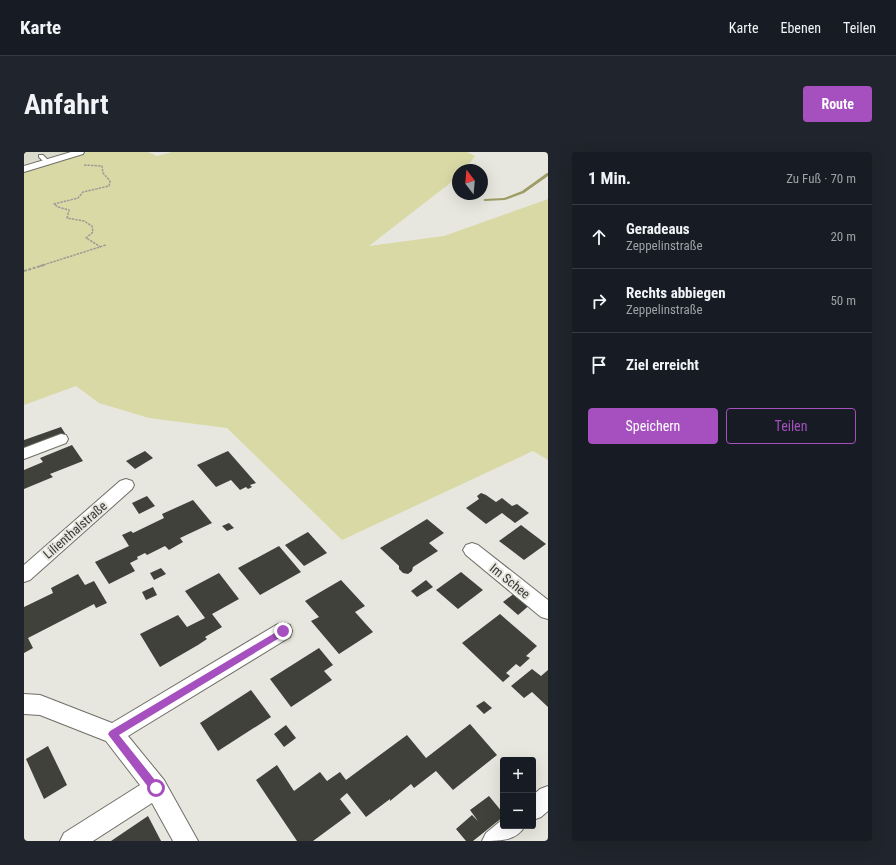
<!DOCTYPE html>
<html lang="de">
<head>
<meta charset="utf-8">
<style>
	:root { --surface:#171b24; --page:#20242c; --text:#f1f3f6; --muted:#9ea1a6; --line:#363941; --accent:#a550be }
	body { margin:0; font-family:"Roboto Condensed",sans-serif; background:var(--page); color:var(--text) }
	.controls { position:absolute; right:12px; bottom:12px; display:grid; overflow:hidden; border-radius:4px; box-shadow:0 4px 16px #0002 }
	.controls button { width:36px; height:36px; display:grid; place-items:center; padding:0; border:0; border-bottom:1px solid var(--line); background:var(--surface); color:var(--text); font:20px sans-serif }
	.compass { position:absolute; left:428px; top:12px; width:36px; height:36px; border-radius:50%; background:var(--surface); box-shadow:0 4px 16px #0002; rotate:344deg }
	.stop { position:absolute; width:12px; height:12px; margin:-9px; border:3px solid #a550be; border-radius:50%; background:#fff }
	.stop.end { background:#a550be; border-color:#fff; box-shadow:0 1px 4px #0008 }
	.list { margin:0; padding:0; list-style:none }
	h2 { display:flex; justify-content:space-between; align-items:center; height:52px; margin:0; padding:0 16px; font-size:17px }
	h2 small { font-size:13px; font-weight:400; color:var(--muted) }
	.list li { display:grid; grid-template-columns:26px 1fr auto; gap:12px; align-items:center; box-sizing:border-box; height:64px; padding:0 16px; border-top:1px solid var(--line) }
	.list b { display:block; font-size:15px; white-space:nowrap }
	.list p { margin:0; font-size:13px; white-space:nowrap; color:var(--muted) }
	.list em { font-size:13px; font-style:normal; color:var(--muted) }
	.actions { display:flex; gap:8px; padding:12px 16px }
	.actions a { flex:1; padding:9px 0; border:1px solid var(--accent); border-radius:4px; text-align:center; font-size:14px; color:var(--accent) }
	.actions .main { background:var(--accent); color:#fff }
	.icon { flex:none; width:22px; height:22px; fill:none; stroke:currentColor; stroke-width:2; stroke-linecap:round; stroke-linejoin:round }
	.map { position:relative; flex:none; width:524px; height:689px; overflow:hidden; border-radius:4px }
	header { display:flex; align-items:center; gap:24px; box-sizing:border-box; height:56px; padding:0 20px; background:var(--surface); border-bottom:1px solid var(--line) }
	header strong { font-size:19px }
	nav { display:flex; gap:22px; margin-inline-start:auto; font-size:14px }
	.intro { display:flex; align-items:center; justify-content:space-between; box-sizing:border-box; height:96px; padding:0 24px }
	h1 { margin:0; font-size:28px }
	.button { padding:10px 18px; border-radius:4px; background:var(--accent); color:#fff; font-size:14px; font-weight:700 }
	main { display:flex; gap:24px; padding:0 24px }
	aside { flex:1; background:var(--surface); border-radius:4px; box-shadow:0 4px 16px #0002 }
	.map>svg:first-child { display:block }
	.built { fill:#dbdbcc }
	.green { fill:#d9d9a6 }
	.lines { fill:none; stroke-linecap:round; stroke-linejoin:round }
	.stream { fill:#9d9d65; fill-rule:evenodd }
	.building { fill:#40413a }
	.service-casing { stroke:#6f6f68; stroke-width:2 }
	.minor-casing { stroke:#6f6f68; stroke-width:2 }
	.path-far1 { stroke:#9c9c96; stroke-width:1.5; stroke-dasharray:2.5 1; stroke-linecap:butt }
	.path { stroke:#9c9c96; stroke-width:2; stroke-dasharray:3 1.5; stroke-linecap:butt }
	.service { fill:#fff; fill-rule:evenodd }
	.minor { fill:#fff; fill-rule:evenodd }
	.route { fill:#a550be }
	.labels { text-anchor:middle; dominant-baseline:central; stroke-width:4; stroke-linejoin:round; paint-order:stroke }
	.street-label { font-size:13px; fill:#383835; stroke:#e7e7df }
</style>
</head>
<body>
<header>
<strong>Karte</strong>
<nav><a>Karte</a><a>Ebenen</a><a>Teilen</a></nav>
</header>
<div class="intro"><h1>Anfahrt</h1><a class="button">Route</a></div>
<main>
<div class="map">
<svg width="524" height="689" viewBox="0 0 524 689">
	<rect width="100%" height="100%" fill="#e7e7df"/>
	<polygon class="built" points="0,0 66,0 0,19"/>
	<polygon class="green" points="64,0 124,0 133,4 148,0 443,0 451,4 441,18 434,18 434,25 345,94 420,84 524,47 524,308 509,299 318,388 203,276 125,266 75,251 52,234 0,253 0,20"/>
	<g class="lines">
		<polygon class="stream" points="523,21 524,21 524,24 500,41 481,48 461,49 459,48 461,47 480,46 498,39"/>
	</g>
	<g class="building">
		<polygon points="37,275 42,283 0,298 0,288"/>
		<polygon points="48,293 59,309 26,322 29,325 0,337 0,318 19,310 16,306"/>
		<polygon points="121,299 129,306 111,317 102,309"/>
		<polygon points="204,299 232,331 226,333 228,335 224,337 222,335 216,338 207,328 192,335 173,313"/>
		<polygon points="457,341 462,343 472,350 478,346 488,354 493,352 505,361 491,371 478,361 462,372 442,356 455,347 453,344"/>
		<polygon points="123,344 131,354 115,362 108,351"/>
		<polygon points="169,348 188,371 156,386 159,390 145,398 141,394 123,403 121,401 113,405 114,407 106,411 111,419 85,432 71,410 105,394 98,383 107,379 109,381 140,366 138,362"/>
		<polygon points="403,367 420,381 405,391 414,399 389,415 388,419 384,422 379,421 375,417 375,414 356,396"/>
		<polygon points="205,371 210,376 203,379 198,374"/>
		<polygon points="497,373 522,392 500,408 475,389"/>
		<polygon points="284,380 303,401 280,414 261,393"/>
		<polygon points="255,394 277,420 236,443 214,416"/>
		<polygon points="137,416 142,422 130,428 126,421"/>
		<polygon points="437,420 459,438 434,457 412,438"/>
		<polygon points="195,421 215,447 188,462 198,475 181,485 183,487 174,493 136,515 116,482 154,463 163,475 181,466 161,439"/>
		<polygon points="54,422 61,433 70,429 83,451 72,456 70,452 4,486 9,496 0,501 0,455 29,441 27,436"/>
		<polygon points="317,428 341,454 331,460 349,480 315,502 287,469 295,465 281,449"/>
		<polygon points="402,428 409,435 393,445 387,439"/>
		<polygon points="129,435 133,443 122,448 118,440"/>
		<polygon points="492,440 507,452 494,463 479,450"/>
		<polygon points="476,462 513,494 502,504 506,506 496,515 492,512 482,521 486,524 479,530 438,491"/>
		<polygon points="295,496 309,513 300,519 308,528 267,555 246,527"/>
		<polygon points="508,517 517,524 524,518 524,555 508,540 500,546 487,534"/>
		<polygon points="227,538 247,565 194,599 176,571"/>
		<polygon points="460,549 468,556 460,562 452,554"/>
		<polygon points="446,572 473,603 429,638 412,619 390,636 387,632 366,649 366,647 342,665 323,641 316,647 327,661 289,689 273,689 232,628 253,613 270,639 296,620 303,629 316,620 322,628 383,583 402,606"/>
		<polygon points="262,573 272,586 260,595 250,582"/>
		<polygon points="24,594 43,633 20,647 2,607"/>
		<polygon points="465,644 479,661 479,665 449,689 442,689 432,677 448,663 454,669 446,658"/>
		<polygon points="124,664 137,689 87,689"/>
	</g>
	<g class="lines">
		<defs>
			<polygon id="service" points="15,3 19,3 25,9 25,11 21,11 15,5"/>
			<g id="minor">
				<polygon points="47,0 60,0 59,2 0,20 0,14"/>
				<polygon points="37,282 42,283 44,287 42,291 0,307 0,296"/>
				<polygon points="102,327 108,329 110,333 108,337 6,428 0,430 0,413 96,329"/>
				<polygon points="448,391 454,393 524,448 524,467 517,465 442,403 439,398 442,393"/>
				<polygon points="259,471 266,473 268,479 266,485 104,584 140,628 174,689 149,689 128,651 69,689 36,689 40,681 116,633 82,589 16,563 0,562 0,542 16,543 88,571 252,473"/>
				<polygon points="524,634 524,659 517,665 509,668 509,643 516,637"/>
				<path d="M479 667V674H501C492 689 477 689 458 689L462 681Z"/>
			</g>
		</defs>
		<use href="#service" class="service-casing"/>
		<use href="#minor" class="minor-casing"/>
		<g class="path-far1">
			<polyline points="60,13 78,14 79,21 86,29 85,34 59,40 54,46 30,52 34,55 45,58 43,66 60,69 68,74 69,80 62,86 77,95"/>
			<polyline points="16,114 82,93"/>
		</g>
		<polyline class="path" points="0,119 20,113"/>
		<use href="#service" class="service"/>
		<use href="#minor" class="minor"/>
	</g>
	<polygon class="route" points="259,476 263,479 262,482 95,583 135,633 136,636 135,640 132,641 128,640 86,585 84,582 86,579"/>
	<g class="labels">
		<g class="street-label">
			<text transform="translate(51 378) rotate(-41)">Lilienthalstraße</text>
			<text transform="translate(486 429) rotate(39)">Im Schee</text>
		</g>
	</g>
</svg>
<div class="controls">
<button>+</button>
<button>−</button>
</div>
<svg class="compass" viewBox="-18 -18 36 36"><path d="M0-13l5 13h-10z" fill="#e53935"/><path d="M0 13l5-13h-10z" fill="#9ea1a6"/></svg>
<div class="stop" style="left:132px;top:636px"></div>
<div class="stop end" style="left:259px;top:479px"></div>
</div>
<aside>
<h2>1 Min.<small>Zu Fuß · 70 m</small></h2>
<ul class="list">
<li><svg class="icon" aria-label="ahead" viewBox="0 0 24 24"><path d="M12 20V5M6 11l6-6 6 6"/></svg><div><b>Geradeaus</b><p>Zeppelinstraße</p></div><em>20 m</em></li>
<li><svg class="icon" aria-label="right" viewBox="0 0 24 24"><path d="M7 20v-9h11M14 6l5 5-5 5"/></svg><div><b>Rechts abbiegen</b><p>Zeppelinstraße</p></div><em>50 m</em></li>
<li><svg class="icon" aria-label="arrive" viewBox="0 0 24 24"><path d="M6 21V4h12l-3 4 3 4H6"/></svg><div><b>Ziel erreicht</b></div></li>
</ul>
<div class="actions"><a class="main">Speichern</a><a>Teilen</a></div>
</aside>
</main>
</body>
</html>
